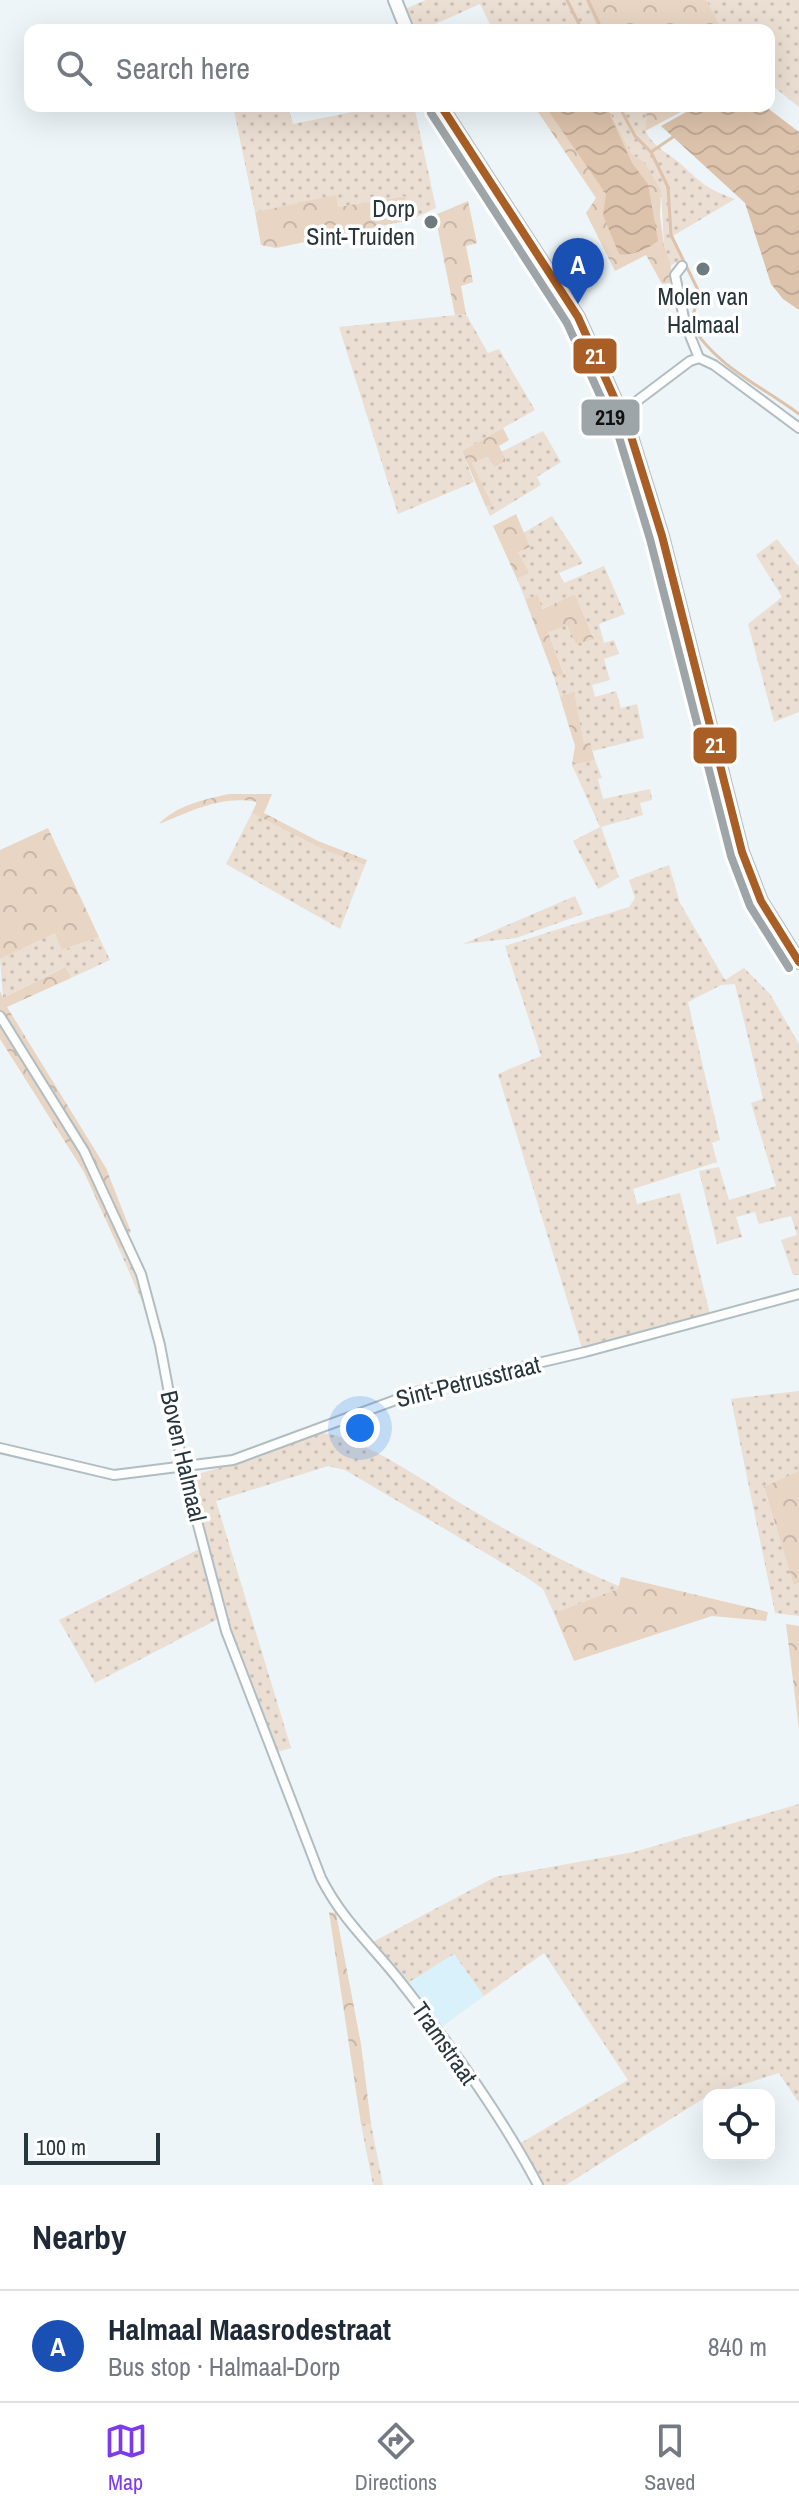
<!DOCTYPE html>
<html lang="en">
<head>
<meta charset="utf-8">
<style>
	:root { --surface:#fff; --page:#f6f6f7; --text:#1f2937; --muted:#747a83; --line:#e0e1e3; --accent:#7c3aed }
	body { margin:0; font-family:"Archivo Narrow",sans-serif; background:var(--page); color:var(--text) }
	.controls { position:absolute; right:24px; bottom:24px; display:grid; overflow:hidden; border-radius:16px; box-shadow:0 8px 32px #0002 }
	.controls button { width:72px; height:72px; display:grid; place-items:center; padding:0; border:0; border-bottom:2px solid var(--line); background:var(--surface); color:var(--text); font:40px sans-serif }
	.scale { position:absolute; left:24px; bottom:20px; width:136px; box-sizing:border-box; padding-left:8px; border:4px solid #28373d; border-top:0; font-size:22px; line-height:28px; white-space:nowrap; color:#28373d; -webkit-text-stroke:6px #fff; paint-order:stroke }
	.you { position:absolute; left:360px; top:1428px; width:28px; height:28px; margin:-20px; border:6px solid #fff; border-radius:50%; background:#1a73e8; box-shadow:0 0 0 12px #1a73e833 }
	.badge { display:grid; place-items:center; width:52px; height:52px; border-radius:50%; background:var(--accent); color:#fff; font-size:26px; font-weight:700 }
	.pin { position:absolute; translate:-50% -66px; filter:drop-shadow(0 2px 4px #0008) }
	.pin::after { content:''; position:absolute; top:42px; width:28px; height:24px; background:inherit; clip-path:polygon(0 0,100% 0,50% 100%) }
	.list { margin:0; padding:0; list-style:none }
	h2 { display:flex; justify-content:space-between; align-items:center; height:104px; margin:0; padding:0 32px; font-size:34px }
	h2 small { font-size:26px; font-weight:400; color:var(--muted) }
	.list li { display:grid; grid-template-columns:52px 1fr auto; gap:24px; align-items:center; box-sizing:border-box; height:112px; padding:0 32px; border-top:2px solid var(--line) }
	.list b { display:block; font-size:30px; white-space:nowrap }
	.list p { margin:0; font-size:26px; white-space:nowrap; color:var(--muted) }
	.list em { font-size:26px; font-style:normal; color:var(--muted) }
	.icon { flex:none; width:44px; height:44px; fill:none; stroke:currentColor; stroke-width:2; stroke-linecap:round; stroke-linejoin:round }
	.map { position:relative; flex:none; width:799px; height:2185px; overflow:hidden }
	.search { position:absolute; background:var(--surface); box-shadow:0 8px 32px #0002; left:24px; right:24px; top:24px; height:88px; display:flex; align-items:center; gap:20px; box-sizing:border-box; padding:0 28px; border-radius:16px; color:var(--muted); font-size:30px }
	.sheet { height:216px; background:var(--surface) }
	nav { display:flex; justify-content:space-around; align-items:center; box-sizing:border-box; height:112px; border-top:2px solid var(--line); background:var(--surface); font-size:22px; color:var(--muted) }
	nav a { display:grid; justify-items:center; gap:4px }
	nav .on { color:var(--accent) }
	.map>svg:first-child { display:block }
	.built { fill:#d9f1fb }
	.grass { fill:url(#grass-dots) }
	.forest { fill:url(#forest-crowns) }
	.water { fill:url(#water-waves) }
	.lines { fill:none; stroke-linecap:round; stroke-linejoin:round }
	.stream { stroke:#ddc3ac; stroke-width:3 }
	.street-casing { stroke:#b2bdc1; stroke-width:12 }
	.secondary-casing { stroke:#b2bdc1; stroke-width:16 }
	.street { stroke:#fcfefe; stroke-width:8 }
	.secondary { stroke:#fcfefe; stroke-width:12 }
	.bus-1-casing { stroke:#fff; stroke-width:14 }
	.bus-2-casing { stroke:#fff; stroke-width:14 }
	.bus-1 { stroke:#a85e24; stroke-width:8 }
	.bus-2 { stroke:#9ea5a8; stroke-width:8 }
	.poi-dot { fill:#6d7a7e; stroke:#fff; stroke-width:3 }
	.labels { text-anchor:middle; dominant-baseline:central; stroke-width:7; stroke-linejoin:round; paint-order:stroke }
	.poi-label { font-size:24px; fill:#28373d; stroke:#fff; text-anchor:end }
	.street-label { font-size:24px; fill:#28373d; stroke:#fff }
	.line-badge { stroke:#fff; stroke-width:3 }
	.badge-label { font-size:22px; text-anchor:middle; font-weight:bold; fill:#fff }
	.pale-badge-label { font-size:22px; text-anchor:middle; font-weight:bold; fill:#111 }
</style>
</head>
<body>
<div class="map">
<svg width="799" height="2185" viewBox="0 0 799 2185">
	<defs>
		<pattern id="grass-dots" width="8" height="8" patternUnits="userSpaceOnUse" patternTransform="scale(2)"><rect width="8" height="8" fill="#ebded2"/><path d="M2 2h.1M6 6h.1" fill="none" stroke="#cabfb5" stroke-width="1.8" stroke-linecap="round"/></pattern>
		<pattern id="forest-crowns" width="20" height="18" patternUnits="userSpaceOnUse" patternTransform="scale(2)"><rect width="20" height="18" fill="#e8d5c3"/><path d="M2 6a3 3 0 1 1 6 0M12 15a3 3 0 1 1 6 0" fill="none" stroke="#c7b7a8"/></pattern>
		<pattern id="water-waves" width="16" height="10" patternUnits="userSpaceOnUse" patternTransform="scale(2)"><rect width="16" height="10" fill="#ddc3ac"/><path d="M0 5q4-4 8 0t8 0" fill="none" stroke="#bea895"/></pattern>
	</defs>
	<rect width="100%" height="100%" fill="#edf5f8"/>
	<polygon class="built" points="454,1954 484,1996 440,2028 407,1983"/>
	<g class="grass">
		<polygon points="426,0 585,0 598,30 493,30 480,4 422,30 414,30 405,9"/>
		<polygon points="706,0 799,0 799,107 769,83 769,30 723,30"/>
		<polygon points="233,106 288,106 293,124 382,106 414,106 436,208 410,220 404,196 338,207 335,196 255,212"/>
		<path d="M606 106H641L648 116 645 131C656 150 668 152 682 165 701 183 709 190 735 199L673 236 684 259 671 265 664 246 661 190 645 164 632 154Z"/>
		<polygon points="466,314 488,353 499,349 535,410 462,451 474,482 398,514 339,327"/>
		<polygon points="543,431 561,462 537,477 541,485 490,516 486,507 491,505 472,463 488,457 496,467 505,461 501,452"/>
		<polygon points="552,516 583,563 559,573 564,583 604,566 625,614 599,624 604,643 614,640 619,654 604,659 610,680 592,685 595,697 616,691 621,708 637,704 644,738 593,751 590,743 584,745 574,693 560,697 554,677 564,673 548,632 567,624 594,638 575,594 541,609 538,596 525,599 517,579 528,573 518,552 523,533"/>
		<polygon points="777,539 799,567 799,712 774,722 748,624 782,597 756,555"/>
		<polygon points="595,760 602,778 598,779 603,799 650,789 652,800 640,803 643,815 601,827 619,877 598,889 573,841 600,827 572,765"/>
		<polygon points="252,813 324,850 365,865 340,929 226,864"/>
		<polygon points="669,865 680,903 725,980 744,968 770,994 799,1044 799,1275 793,1275 781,1240 797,1235 791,1216 759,1224 755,1212 736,1217 742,1237 717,1244 699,1171 719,1167 729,1200 776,1186 751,1103 763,1099 735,984 721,985 688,1002 720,1140 712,1143 717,1162 633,1189 637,1204 680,1193 710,1314 582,1348 498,1074 541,1056 505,946 629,907 635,898 629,880"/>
		<polygon points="575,896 583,914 516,938 463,944"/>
		<polygon points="56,932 63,950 99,937 110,960 71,978 64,967 3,998 0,959"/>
		<polygon points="127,1245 150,1320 119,1249"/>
		<polygon points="799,1391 799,1471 764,1488 795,1585 799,1583 799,1616 775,1613 731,1399"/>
		<path d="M319 1433C359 1433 435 1489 472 1510 520 1538 567 1565 619 1586V1589L554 1613 543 1589 526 1577 345 1470 328 1466 216 1501 291 1748 274 1753 229 1636 190 1476 262 1456Z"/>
		<polygon points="201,1548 218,1619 95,1683 59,1620"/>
		<polygon points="799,1804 799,2103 779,2073 709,2095 566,2185 541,2185 519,2144 628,2080 544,1953 484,1996 454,1954 406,1984 371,1943 495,1877 634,1852"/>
		<polygon points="361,2124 371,2124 383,2185 373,2185"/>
	</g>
	<g class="forest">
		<polygon points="585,0 706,0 723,30 598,30"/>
		<polygon points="534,106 606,106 632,154 645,163 661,190 660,216 664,246 671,265 670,283 662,284 646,255 615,271 586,213 596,198"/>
		<polygon points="641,106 692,106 645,131 647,116"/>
		<polygon points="336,195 338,207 405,196 410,220 276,248 261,245 255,212"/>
		<polygon points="468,201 477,243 466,246 473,282 461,286 466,314 455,315 435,215"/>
		<polygon points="503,428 509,440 499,446 506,461 495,467 488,457 472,463 492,505 486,507 462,451"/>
		<polygon points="516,514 530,547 518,552 529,573 517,579 493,526"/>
		<polygon points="575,594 594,639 576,644 567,625 548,632 564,674 554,677 525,599 538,595 542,609"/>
		<polygon points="574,692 584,744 590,742 595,760 572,765 575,746 560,697"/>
		<path d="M229 794H272L264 813 318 841 367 860 365 865 324 850 252 813 257 802C221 795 192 811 159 824 177 805 203 800 229 794Z"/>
		<polygon points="48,828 99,937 62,950 55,933 0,959 0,850"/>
		<polygon points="65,967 71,978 7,1007 106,1168 131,1232 127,1234 85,1148 0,1010 0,991 3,998"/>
		<polygon points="0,1023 88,1165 127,1245 119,1249 84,1172 0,1039"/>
		<polygon points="799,1471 799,1583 794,1585 764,1487"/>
		<polygon points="621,1577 768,1612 766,1621 712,1616 574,1661 554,1613 618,1589"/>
		<polygon points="786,1624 799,1626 799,1729"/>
		<polygon points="329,1912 336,1913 361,2044 371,2124 361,2124"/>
	</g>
	<g class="water">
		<path d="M545 106H606L632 163 648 184 658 241C649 248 630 257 619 254L603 215 606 194Z"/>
		<polygon points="697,106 765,106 799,132 799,310 783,299 771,284 745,203 661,126"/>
	</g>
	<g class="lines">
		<g class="stream">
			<polyline points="567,0 582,30"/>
			<polyline points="588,0 602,30"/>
			<path d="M619 106 635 136 651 152 668 187 671 235 700 294 690 323C716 367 760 385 799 414"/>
			<polyline points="651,152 673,137"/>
		</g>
		<defs>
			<g id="street">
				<polyline points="682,266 675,275 685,323 699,358"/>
				<polyline points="621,413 690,361 699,358 714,365 799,428"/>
				<path d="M0 1016 84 1151 141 1274 160 1345 183 1468 226 1631 321 1878C344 1923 373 1946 403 1985 452 2047 501 2115 538 2185"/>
				<polyline points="0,1448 114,1475 233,1460 420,1391 585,1352 799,1294"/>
			</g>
			<g id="secondary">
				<polyline points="395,0 407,30"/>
				<polyline points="441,106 578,317 630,433 662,536 742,852 761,901 799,962"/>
			</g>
		</defs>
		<use href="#street" class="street-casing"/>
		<use href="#secondary" class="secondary-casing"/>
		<use href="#street" class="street"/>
		<use href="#secondary" class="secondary"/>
		<defs>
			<polyline id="bus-1" points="441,106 578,317 630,433 662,536 742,852 761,901 799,962"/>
			<polyline id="bus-2" points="431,113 567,323 619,437 650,539 731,856 750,906 789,968"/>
		</defs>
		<use href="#bus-1" class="bus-1-casing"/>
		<use href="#bus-2" class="bus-2-casing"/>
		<use href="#bus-1" class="bus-1"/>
		<use href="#bus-2" class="bus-2"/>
	</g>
	<g class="poi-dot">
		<circle cx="431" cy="222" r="8"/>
		<circle cx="703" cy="269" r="8"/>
	</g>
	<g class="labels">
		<g class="poi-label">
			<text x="415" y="208">Dorp<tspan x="415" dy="28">Sint-Truiden</tspan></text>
			<text x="703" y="296" text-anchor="middle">Molen van<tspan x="703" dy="28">Halmaal</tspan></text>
		</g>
		<g class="street-label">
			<text transform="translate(468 1381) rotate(-14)">Sint-Petrusstraat</text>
			<text transform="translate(184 1456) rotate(77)">Boven Halmaal</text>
			<text transform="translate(445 2043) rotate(55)">Tramstraat</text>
		</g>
	</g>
	<g class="line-badge">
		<rect x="572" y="337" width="46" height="38" rx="8" fill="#a85e24"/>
		<rect x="580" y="398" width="61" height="39" rx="8" fill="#9ea5a8"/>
		<rect x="692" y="726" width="46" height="39" rx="8" fill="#a85e24"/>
	</g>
	<g class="badge-label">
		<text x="595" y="364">21</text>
		<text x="715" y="753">21</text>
	</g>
	<g class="pale-badge-label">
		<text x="610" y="425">219</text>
	</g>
</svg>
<div class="controls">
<button><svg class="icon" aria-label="locate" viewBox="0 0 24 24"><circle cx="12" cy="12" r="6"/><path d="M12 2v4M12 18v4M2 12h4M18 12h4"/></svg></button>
</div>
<div class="scale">100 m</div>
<div class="you"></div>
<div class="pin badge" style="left:578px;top:304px;background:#1a4fb4">A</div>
<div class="search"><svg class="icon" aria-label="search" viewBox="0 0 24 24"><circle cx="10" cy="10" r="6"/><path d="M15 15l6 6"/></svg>Search here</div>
</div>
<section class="sheet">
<h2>Nearby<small></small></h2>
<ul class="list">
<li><span class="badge" style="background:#1a4fb4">A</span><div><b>Halmaal Maasrodestraat</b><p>Bus stop · Halmaal-Dorp</p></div><em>840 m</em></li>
</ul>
</section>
<nav>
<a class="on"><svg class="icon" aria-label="map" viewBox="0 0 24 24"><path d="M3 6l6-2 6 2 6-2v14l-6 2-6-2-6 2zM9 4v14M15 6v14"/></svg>Map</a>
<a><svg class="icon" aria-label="directions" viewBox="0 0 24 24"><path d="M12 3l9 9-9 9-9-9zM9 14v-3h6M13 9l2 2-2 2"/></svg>Directions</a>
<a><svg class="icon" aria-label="saved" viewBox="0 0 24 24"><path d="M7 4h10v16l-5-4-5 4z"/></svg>Saved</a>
</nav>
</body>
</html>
